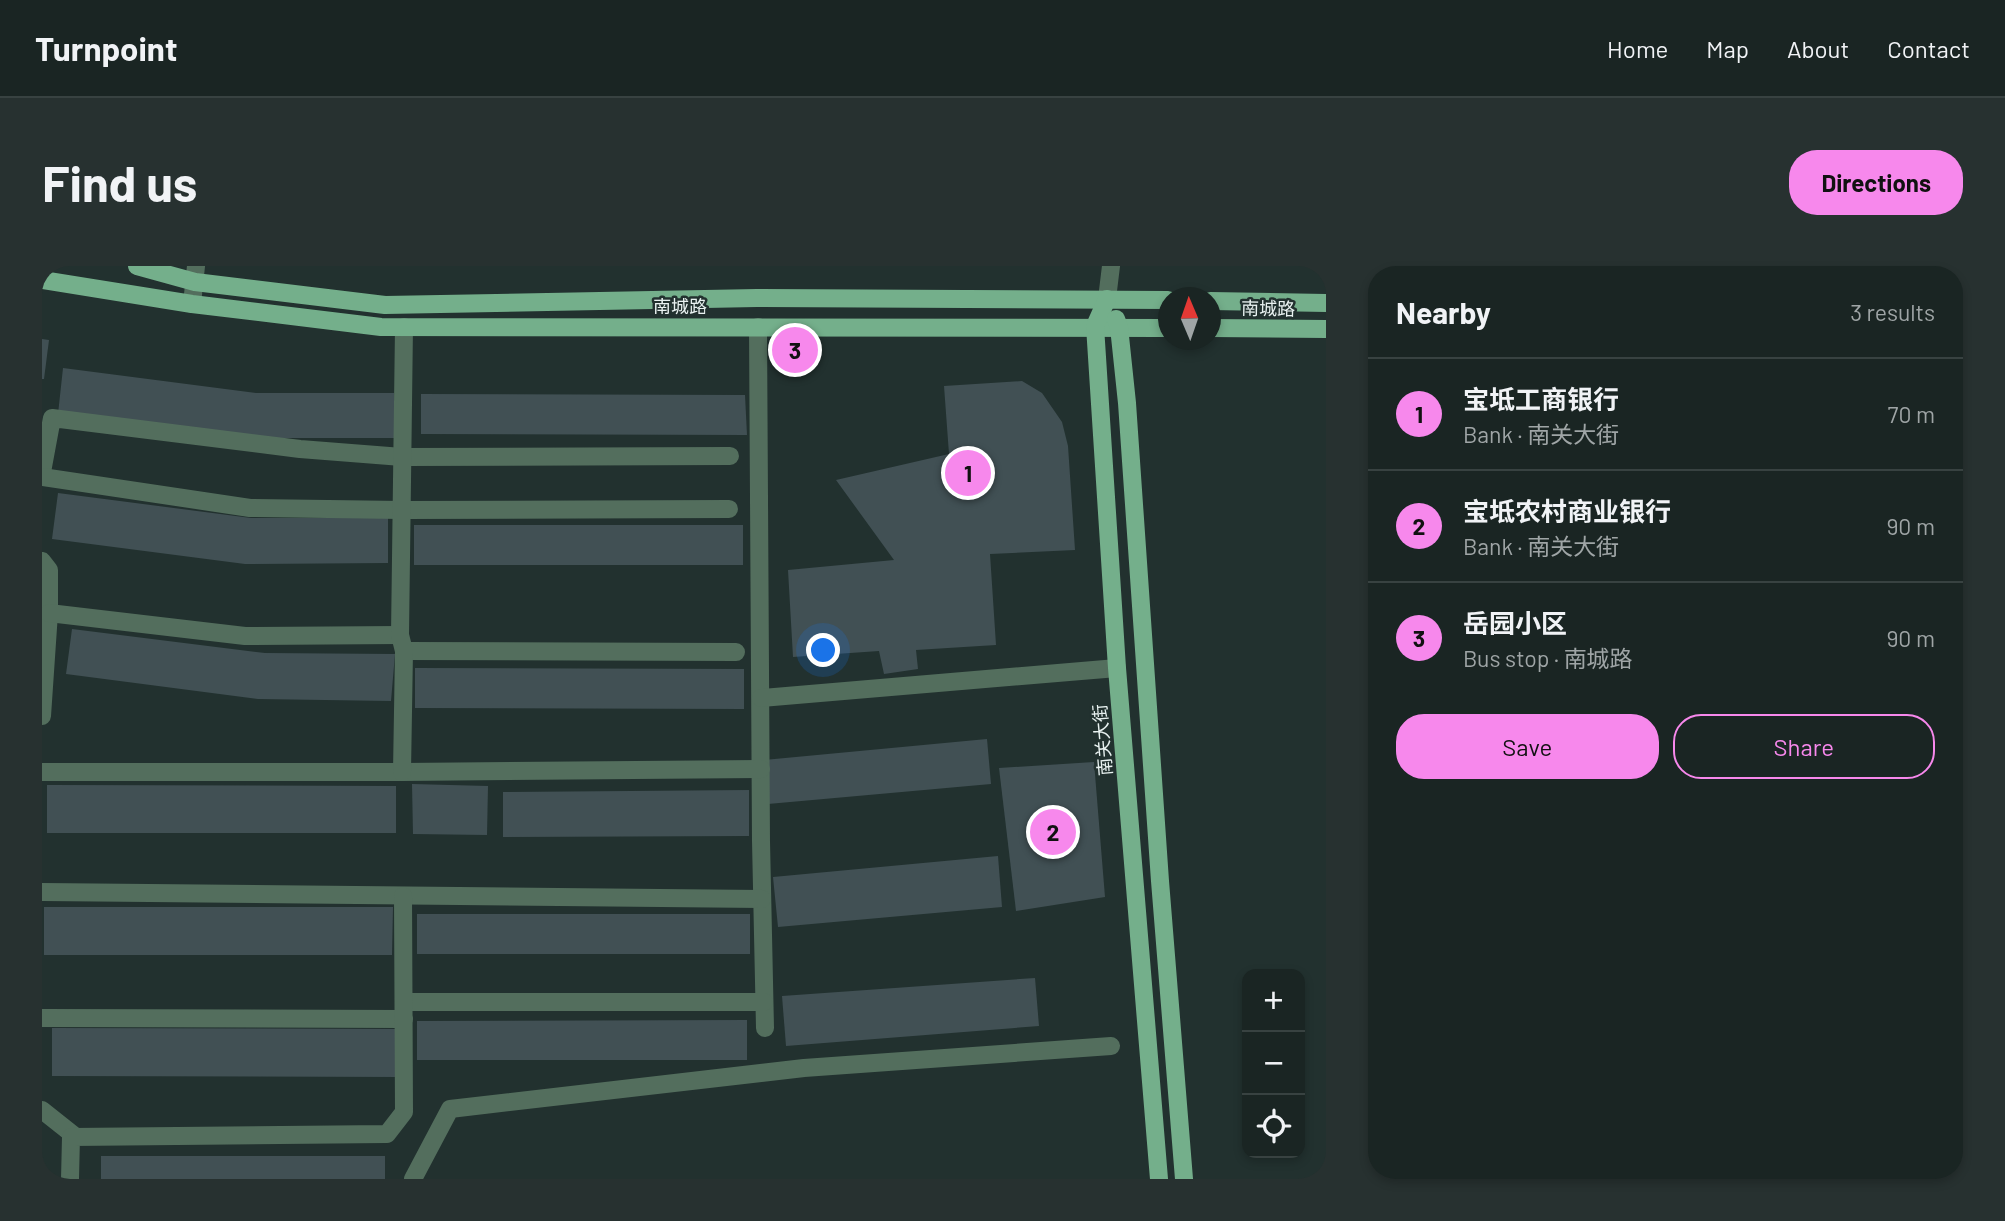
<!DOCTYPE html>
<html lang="en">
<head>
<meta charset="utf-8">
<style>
	:root { --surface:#1a2523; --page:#273130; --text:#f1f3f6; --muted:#9fa5a6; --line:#384241; --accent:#f788ec }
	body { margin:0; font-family:Barlow,"Noto Sans SC",sans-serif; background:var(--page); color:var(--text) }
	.controls { position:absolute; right:21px; bottom:21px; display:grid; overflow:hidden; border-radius:14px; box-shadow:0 4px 10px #0003 }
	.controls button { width:63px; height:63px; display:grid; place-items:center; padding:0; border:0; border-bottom:2px solid var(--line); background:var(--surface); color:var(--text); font:35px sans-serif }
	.compass { position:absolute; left:1116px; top:21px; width:63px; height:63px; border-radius:50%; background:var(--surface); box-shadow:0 4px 10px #0003; rotate:358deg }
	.you { position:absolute; left:782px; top:385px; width:24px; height:24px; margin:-18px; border:5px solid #fff; border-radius:50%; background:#1a73e8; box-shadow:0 0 0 10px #1a73e833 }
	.badge { display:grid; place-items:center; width:46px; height:46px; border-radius:50%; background:var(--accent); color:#111; font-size:23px; font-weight:700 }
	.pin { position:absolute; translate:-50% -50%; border:4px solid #fff; box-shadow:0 2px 7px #0006 }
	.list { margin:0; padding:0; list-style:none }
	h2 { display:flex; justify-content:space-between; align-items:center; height:91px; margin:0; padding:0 28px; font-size:30px }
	h2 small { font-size:23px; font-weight:400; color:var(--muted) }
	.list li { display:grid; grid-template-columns:46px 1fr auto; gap:21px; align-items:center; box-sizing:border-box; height:112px; padding:0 28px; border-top:2px solid var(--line) }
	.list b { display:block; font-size:26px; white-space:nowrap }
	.list p { margin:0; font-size:23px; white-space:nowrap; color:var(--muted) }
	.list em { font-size:23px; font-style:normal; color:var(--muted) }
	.actions { display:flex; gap:14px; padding:21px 28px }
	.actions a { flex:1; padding:16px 0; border:2px solid var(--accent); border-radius:28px; text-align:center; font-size:24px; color:var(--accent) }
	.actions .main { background:var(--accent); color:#111 }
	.icon { flex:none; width:38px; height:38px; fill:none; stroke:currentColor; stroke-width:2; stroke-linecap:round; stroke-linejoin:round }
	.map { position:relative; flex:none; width:1284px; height:913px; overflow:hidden; border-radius:28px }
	header { display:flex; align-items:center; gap:42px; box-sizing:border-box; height:98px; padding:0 35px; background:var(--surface); border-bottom:2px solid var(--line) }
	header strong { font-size:33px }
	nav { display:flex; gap:38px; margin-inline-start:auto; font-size:24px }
	.intro { display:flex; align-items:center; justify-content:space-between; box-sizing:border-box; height:168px; padding:0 42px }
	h1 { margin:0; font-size:49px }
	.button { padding:18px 32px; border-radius:28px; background:var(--accent); color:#111; font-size:24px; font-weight:700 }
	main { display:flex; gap:42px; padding:0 42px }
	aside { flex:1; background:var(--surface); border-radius:28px; box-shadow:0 4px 10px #0003 }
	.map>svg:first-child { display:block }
	.building { fill:#415054 }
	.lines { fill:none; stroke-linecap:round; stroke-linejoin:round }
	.minor { stroke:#536e5d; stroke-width:18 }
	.major { stroke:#74af8b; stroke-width:18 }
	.labels { text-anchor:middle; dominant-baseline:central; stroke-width:5; stroke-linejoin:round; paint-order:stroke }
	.street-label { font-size:18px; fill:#e9f2f1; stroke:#22312f }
</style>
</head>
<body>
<header>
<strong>Turnpoint</strong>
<nav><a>Home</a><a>Map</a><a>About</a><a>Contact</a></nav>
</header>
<div class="intro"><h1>Find us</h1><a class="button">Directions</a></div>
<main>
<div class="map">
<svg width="1284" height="913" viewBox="0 0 1284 913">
	<rect width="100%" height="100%" fill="#22312f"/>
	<g class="building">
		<polygon points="0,73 7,74 2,113 0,113"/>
		<polygon points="21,102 214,127 352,127 352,172 208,172 16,148"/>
		<polygon points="980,115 1000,127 1020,156 1026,180 1033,284 948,288 954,379 874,384 876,403 842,408 837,385 751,391 746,304 852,294 794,214 907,188 902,120"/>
		<polygon points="379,128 703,129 705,169 379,168"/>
		<polygon points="16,227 209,252 346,252 346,297 203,298 10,273"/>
		<rect x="372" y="259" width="329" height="40"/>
		<polygon points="30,363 223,387 353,388 349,435 216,433 24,408"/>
		<polygon points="373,402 702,403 702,443 373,442"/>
		<polygon points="945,473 949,518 726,538 722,494"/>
		<polygon points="1052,496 1063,631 974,645 957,502"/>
		<polygon points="370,518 446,520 445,569 371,568"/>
		<polygon points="5,519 354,520 354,567 5,567"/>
		<polygon points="707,524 707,570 461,571 461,526"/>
		<polygon points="956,590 960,641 736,661 731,611"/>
		<polygon points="2,641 351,641 350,689 2,689"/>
		<rect x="375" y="648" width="333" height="40"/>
		<polygon points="993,712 997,760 744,780 740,730"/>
		<polygon points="705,754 705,794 375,794 375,755"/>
		<polygon points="10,762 359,763 359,811 10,810"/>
		<rect x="59" y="890" width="284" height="23"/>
	</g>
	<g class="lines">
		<g class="minor">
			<polyline points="1065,33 1069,0"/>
			<polyline points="150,38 154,0"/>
			<polyline points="716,61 719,575 723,762"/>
			<polyline points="0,206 10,152 258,183 360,191 688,190"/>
			<polyline points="0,211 208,242 360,244 687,243"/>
			<polyline points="0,295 7,304 7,347 0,450"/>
			<polyline points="7,347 203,370 358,369"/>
			<polyline points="362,385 694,386"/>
			<polyline points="719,432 1075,402"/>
			<polyline points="0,506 360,506 719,503"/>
			<polyline points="360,506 362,385 358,369 362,61"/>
			<polyline points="0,626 720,633"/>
			<polyline points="362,736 722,736"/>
			<polyline points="0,752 362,753"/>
			<polyline points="0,844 34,871"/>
			<polyline points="28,913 29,871 345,868 362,846 361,630"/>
			<polyline points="371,913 408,843 762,802 1069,780"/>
		</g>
		<g class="major">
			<polyline points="95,0 153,16 343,39 715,32 1126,34"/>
			<polyline points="0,14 150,38 339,61 1126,62"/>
			<polyline points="1065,33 1053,60 1075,402 1117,913"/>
			<polyline points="1168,35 1284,37"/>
			<polyline points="1074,53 1077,61 1085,137 1118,615 1142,913"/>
			<polyline points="1168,62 1284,63"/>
		</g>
	</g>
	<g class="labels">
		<g class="street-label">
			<text x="638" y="40">南城路</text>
			<text transform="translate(1226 42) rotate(1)">南城路</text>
			<text transform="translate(1060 474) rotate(-95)">南关大街</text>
		</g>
	</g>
</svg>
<div class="controls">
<button>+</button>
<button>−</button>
<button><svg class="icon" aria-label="locate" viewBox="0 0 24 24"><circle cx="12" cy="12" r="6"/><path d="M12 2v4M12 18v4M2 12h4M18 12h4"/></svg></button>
</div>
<svg class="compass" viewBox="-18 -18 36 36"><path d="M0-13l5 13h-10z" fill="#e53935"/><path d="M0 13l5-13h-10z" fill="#9fa5a6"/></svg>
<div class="you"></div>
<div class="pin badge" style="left:926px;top:207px">1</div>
<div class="pin badge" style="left:1011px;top:566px">2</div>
<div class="pin badge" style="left:753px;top:84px">3</div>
</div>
<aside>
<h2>Nearby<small>3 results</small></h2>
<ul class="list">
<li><span class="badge">1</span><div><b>宝坻工商银行</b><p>Bank · 南关大街</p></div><em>70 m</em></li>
<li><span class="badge">2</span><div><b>宝坻农村商业银行</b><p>Bank · 南关大街</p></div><em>90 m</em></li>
<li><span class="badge">3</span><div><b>岳园小区</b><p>Bus stop · 南城路</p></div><em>90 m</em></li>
</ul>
<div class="actions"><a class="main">Save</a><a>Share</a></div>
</aside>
</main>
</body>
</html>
